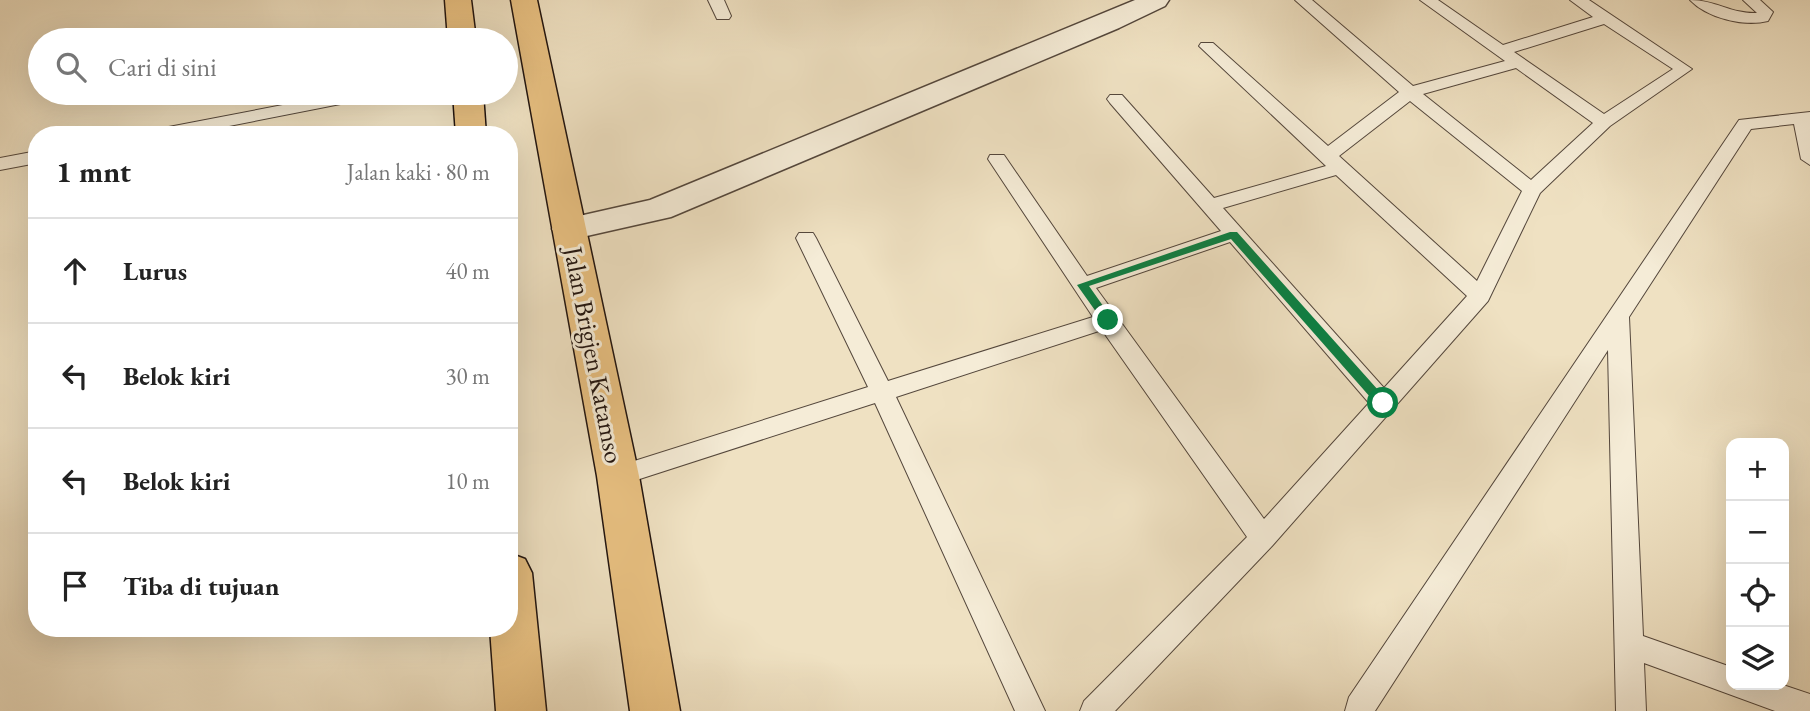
<!DOCTYPE html>
<html lang="id">
<head>
<meta charset="utf-8">
<style>
	:root { --surface:#fff; --page:#f6f6f6; --text:#222; --muted:#767676; --line:#e0e0e0 }
	body { margin:0; font-family:"EB Garamond",serif; background:var(--page); color:var(--text) }
	.controls { position:absolute; right:21px; bottom:21px; display:grid; overflow:hidden; border-radius:14px; box-shadow:0 7px 28px #0002 }
	.controls button { width:63px; height:63px; display:grid; place-items:center; padding:0; border:0; border-bottom:2px solid var(--line); background:var(--surface); color:var(--text); font:35px sans-serif }
	.stop { position:absolute; width:21px; height:21px; margin:-16px; border:5px solid #0b8043; border-radius:50%; background:#fff }
	.stop.end { background:#0b8043; border-color:#fff; box-shadow:0 2px 7px #0008 }
	.list { margin:0; padding:0; list-style:none }
	h2 { display:flex; justify-content:space-between; align-items:center; height:91px; margin:0; padding:0 28px; font-size:30px }
	h2 small { font-size:23px; font-weight:400; color:var(--muted) }
	.list li { display:grid; grid-template-columns:46px 1fr auto; gap:21px; align-items:center; box-sizing:border-box; height:105px; padding:0 28px; border-top:2px solid var(--line) }
	.list b { display:block; font-size:26px; white-space:nowrap }
	.list em { font-size:23px; font-style:normal; color:var(--muted) }
	.icon { flex:none; width:38px; height:38px; fill:none; stroke:currentColor; stroke-width:2; stroke-linecap:round; stroke-linejoin:round }
	.map { position:relative; flex:none; width:1810px; height:711px; overflow:hidden }
	.search { position:absolute; background:var(--surface); box-shadow:0 7px 28px #0002; left:28px; top:28px; width:490px; height:77px; display:flex; align-items:center; gap:18px; box-sizing:border-box; padding:0 24px; border-radius:38px; color:var(--muted); font-size:26px }
	.panel { position:absolute; background:var(--surface); box-shadow:0 7px 28px #0002; left:28px; top:126px; width:490px; height:511px; border-radius:28px }
	.map>svg:first-child { display:block }
	.lines { fill:none; stroke-linecap:round; stroke-linejoin:round }
	.service-casing { stroke:#54473c; stroke-width:2 }
	.minor-casing { stroke:#54473c; stroke-width:3 }
	.trunk-casing { stroke:#21140f; stroke-width:3 }
	.service { fill:#f5ecd7; fill-rule:evenodd }
	.minor { fill:#f5ecd7; fill-rule:evenodd }
	.trunk { fill:#e8c081; fill-rule:evenodd }
	.route { fill:#0b8043 }
	.labels { text-anchor:middle; dominant-baseline:central; stroke-width:6; stroke-linejoin:round; paint-order:stroke }
	.street-label { font-size:26px; fill:#21140f; stroke:#f5ecd7 }
</style>
</head>
<body>
<div class="map">
<svg width="1810" height="711" viewBox="0 0 1810 711">
	<rect width="100%" height="100%" fill="#efe1c2"/>
	<filter id="stains"><feTurbulence type="fractalNoise" baseFrequency=".00286" numOctaves="4"/><feColorMatrix values="0 0 0 0 .2 0 0 0 0 .09 0 0 0 0 .02 0 0 0 .5 -.17"/></filter>
	<radialGradient id="worn" r=".72"><stop offset=".6" stop-color="#630" stop-opacity="0"/><stop offset="1" stop-color="#630" stop-opacity=".3"/></radialGradient>
	<g class="lines">
		<defs>
			<g id="service">
				<polygon points="708,0 724,0 731,16 729,19 717,19"/>
				<path d="M1295 0H1312L1413 86 1505 61 1420 0H1438L1503 45 1593 17 1570 0H1589L1692 69 1610 126 1540 193 1488 301 1272 546 1115 711H1080L1084 701 1247 537 1102 330 896 397 1045 711H1015L875 403 618 486 609 483 605 476 609 469 868 387 796 238 799 233H813L816 238 888 381 1093 317 988 159 990 155H1004L1087 276 1221 231 1110 103 1107 99 1110 95H1122L1214 198 1326 166 1199 46 1201 43H1213L1328 146 1399 92ZM1604 24 1673 69 1604 114 1514 52ZM1516 68 1593 123 1531 180 1423 94ZM1410 101 1522 191 1477 281 1339 156ZM1336 175 1467 296 1384 388 1223 208ZM1230 242 1369 403 1264 519 1096 288Z"/>
				<path d="M1690 0C1716 0 1731 14 1757 13L1743 0H1760L1773 12 1768 21C1744 27 1707 18 1690 0Z"/>
				<polygon points="345,93 380,93 371,98 183,135 144,135 153,130"/>
				<polygon points="1810,112 1810,165 1801,159 1794,124 1751,129 1629,317 1643,636 1731,667 1731,685 1783,685 1810,694 1810,711 1775,711 1644,663 1646,711 1616,711 1608,350 1375,711 1345,711 1349,697 1739,120"/>
				<polygon points="37,151 37,163 0,170 0,158"/>
			</g>
			<polygon id="minor" points="1135,0 1169,0 1165,6 1119,28 671,217 569,240 557,237 552,229 557,221 650,200"/>
			<g id="trunk">
				<polygon points="445,0 471,0 476,40 448,40"/>
				<polygon points="511,0 537,0 639,476 680,711 630,711 597,476"/>
				<polygon points="453,93 483,93 486,135 456,135"/>
				<polygon points="509,553 525,559 532,573 546,711 496,711 490,628 509,628"/>
			</g>
		</defs>
		<use href="#service" class="service-casing"/>
		<use href="#minor" class="minor-casing"/>
		<use href="#trunk" class="trunk-casing"/>
		<use href="#service" class="service"/>
		<use href="#minor" class="minor"/>
		<use href="#trunk" class="trunk"/>
	</g>
	<polygon class="route" points="1230,232 1237,232 1387,400 1387,406 1378,406 1231,239 1089,286 1113,320 1108,324 1104,323 1077,285"/>
	<g class="labels">
		<g class="street-label">
			<text transform="translate(594 355) rotate(79)">Jalan Brigjen Katamso</text>
		</g>
	</g>
	<rect width="100%" height="100%" filter="url(#stains)"/>
	<rect width="100%" height="100%" fill="url(#worn)"/>
</svg>
<div class="controls">
<button>+</button>
<button>−</button>
<button><svg class="icon" aria-label="locate" viewBox="0 0 24 24"><circle cx="12" cy="12" r="6"/><path d="M12 2v4M12 18v4M2 12h4M18 12h4"/></svg></button>
<button><svg class="icon" aria-label="layers" viewBox="0 0 24 24"><path d="M12 4l9 5-9 5-9-5zM3 14l9 5 9-5"/></svg></button>
</div>
<div class="stop" style="left:1383px;top:403px"></div>
<div class="stop end" style="left:1108px;top:320px"></div>
<div class="search"><svg class="icon" aria-label="search" viewBox="0 0 24 24"><circle cx="10" cy="10" r="6"/><path d="M15 15l6 6"/></svg>Cari di sini</div>
<section class="panel">
<h2>1 mnt<small>Jalan kaki · 80 m</small></h2>
<ul class="list">
<li><svg class="icon" aria-label="ahead" viewBox="0 0 24 24"><path d="M12 20V5M6 11l6-6 6 6"/></svg><div><b>Lurus</b></div><em>40 m</em></li>
<li><svg class="icon" aria-label="left" viewBox="0 0 24 24"><path d="M17 20v-9H6M10 6l-5 5 5 5"/></svg><div><b>Belok kiri</b></div><em>30 m</em></li>
<li><svg class="icon" aria-label="left" viewBox="0 0 24 24"><path d="M17 20v-9H6M10 6l-5 5 5 5"/></svg><div><b>Belok kiri</b></div><em>10 m</em></li>
<li><svg class="icon" aria-label="arrive" viewBox="0 0 24 24"><path d="M6 21V4h12l-3 4 3 4H6"/></svg><div><b>Tiba di tujuan</b></div></li>
</ul>
</section>
</div>
</body>
</html>
